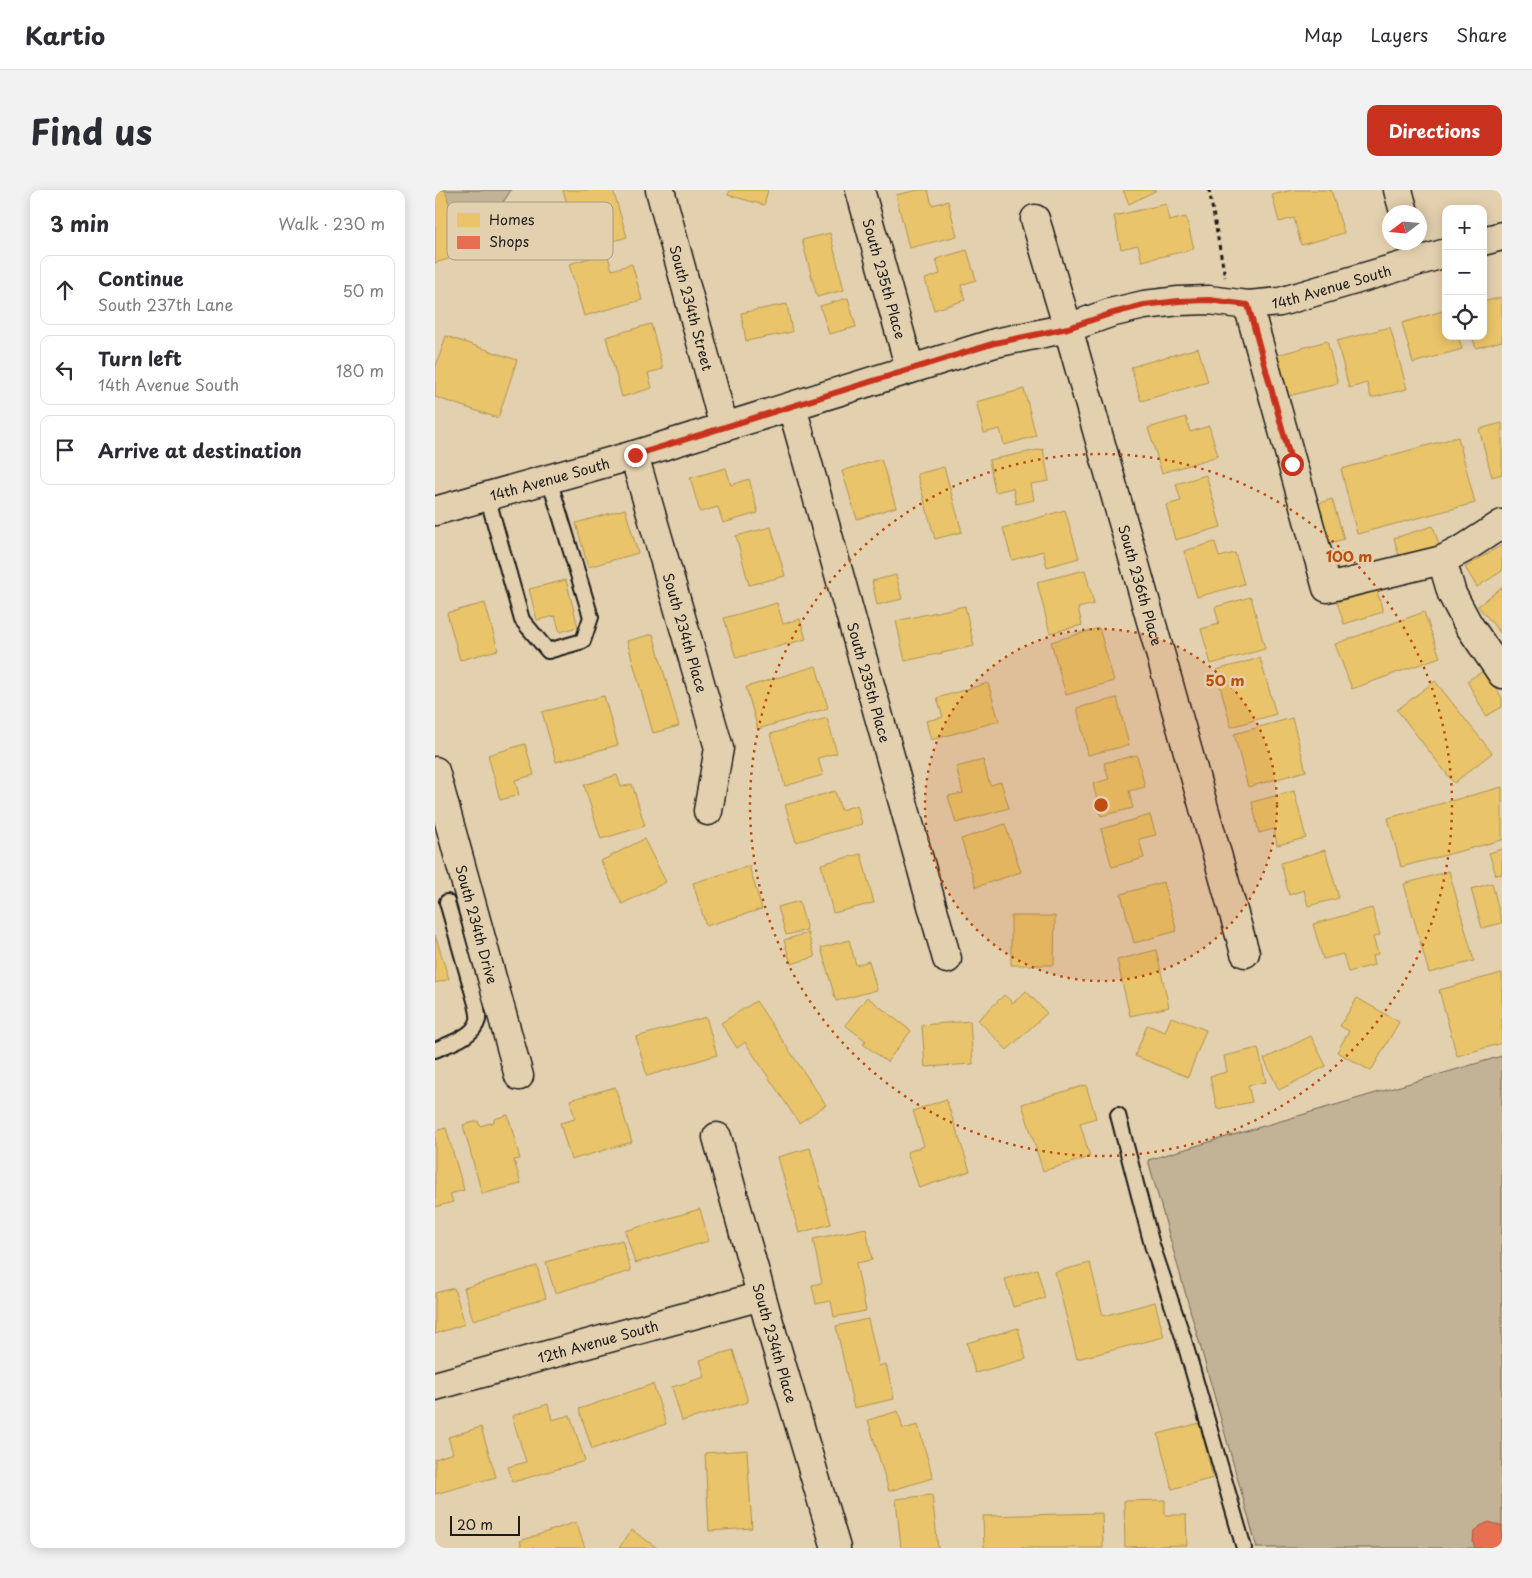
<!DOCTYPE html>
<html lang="en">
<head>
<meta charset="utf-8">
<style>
	:root { --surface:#fff; --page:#f2f2f3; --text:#2b2b33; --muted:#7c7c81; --line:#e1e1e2; --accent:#c8321e }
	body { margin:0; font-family:"Playpen Sans",sans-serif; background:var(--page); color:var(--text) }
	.controls { position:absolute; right:15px; top:15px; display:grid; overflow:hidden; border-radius:10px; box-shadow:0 2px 12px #0003 }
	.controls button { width:45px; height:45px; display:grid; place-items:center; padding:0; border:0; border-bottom:1px solid var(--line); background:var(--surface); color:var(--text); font:25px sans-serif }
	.compass { position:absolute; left:947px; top:15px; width:45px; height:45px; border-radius:50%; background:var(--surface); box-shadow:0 2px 12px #0003; rotate:254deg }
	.scale { position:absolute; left:15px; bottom:12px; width:70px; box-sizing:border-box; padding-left:5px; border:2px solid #1c1c1c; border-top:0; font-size:14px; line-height:18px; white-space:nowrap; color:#1c1c1c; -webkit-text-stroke:4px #e3d0ae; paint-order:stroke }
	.stop { position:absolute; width:15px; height:15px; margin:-11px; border:4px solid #c8321e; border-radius:50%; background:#fff }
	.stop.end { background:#c8321e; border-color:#fff; box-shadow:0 1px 5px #0008 }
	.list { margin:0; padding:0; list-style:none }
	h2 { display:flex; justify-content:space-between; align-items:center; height:65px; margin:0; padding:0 20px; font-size:21px }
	h2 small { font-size:16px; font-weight:400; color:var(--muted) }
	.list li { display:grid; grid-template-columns:32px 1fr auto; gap:15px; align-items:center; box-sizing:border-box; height:70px; margin:0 10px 10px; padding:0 10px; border:1px solid var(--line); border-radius:10px }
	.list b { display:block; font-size:19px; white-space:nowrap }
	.list p { margin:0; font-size:16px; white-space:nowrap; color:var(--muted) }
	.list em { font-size:16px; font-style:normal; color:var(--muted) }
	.icon { flex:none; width:28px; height:28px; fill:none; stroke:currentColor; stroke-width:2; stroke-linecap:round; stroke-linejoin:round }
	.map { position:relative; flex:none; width:1067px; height:1358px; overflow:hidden; border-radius:10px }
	header { display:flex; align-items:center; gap:30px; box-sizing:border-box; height:70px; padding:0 25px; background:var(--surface); border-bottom:1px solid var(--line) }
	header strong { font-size:24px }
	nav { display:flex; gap:28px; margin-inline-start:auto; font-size:18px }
	.intro { display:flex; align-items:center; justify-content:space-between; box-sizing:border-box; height:120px; padding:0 30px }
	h1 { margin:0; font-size:35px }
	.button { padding:12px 22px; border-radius:10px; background:var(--accent); color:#fff; font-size:18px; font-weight:700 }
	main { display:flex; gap:30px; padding:0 30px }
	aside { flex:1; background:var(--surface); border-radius:10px; box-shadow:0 2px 12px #0003 }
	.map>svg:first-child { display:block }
	.green { fill:#c2b296; stroke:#6f6759 }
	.homes { fill:#e9c46a; stroke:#ac9253 }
	.shops { fill:#e76f51; stroke:#aa5641 }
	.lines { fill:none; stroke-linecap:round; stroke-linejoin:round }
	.service-casing { stroke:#1c1c1c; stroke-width:18 }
	.minor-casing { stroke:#1c1c1c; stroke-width:31 }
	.path { stroke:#1c1c1c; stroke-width:3; stroke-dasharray:4 4; stroke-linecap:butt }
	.service { stroke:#e3d0ae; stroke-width:14 }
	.minor { stroke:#e3d0ae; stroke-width:28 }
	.route { stroke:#c8321e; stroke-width:6 }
	.ring { fill:none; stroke:#bf4d0f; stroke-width:2.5; stroke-dasharray:2.5 5 }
	.labels { text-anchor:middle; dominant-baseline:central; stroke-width:5; stroke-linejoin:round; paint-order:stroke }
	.street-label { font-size:14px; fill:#1c1c1c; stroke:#e3d0ae }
	.key { fill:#e3d0ae; stroke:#a79a82; stroke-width:1 }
	.key-label { font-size:14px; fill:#1c1c1c }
	.centre { fill:#bf4d0f; stroke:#e3d0ae; stroke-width:2.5 }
	.ring-label { font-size:15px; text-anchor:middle; font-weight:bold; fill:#bf4d0f; stroke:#e3d0ae; stroke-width:5; stroke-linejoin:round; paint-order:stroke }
</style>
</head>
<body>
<header>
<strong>Kartio</strong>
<nav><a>Map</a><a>Layers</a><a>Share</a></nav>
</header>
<div class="intro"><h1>Find us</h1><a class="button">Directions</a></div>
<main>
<aside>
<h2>3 min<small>Walk · 230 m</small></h2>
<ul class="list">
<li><svg class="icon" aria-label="ahead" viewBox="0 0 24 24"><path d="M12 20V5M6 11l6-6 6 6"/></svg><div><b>Continue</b><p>South 237th Lane</p></div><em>50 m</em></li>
<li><svg class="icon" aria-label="left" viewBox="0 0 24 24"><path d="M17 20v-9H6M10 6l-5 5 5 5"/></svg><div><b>Turn left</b><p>14th Avenue South</p></div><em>180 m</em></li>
<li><svg class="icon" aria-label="arrive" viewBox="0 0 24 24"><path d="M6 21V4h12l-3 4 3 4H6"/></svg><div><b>Arrive at destination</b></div></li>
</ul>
</aside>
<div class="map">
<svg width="1067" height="1358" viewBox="0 0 1067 1358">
	<rect width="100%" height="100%" fill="#e3d0ae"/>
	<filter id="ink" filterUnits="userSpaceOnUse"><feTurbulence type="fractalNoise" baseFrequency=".02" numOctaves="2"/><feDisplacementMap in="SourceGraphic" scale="10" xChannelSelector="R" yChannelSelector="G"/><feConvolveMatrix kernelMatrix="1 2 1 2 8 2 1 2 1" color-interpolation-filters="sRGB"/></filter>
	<g filter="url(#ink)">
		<g class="green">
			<polygon points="0,0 76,0 48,43 0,35"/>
			<polygon points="1067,866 1067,1358 822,1358 713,970"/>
		</g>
		<g class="homes">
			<polygon points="0,0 10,0 29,64 0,73"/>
			<polygon points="128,0 178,0 192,47 146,61"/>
			<polygon points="295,0 333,0 329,15 293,5"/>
			<polygon points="483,0 493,0 497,15 513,11 522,46 474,58 461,5"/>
			<polygon points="688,0 722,0 694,14"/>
			<polygon points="857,0 896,0 909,43 866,55 859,28 844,32 837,5"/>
			<polygon points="731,14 734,31 751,27 759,59 707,71 703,55 686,59 679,26"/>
			<polygon points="395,43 409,100 382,107 367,50"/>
			<polygon points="532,60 541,90 526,95 530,110 499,120 490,89 505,84 501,69"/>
			<polygon points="172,63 177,80 197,74 207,110 149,126 134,74"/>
			<polygon points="1067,107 1067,151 1041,158 1037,146 1048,146 1048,112"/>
			<polygon points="413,108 421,137 394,144 385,116"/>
			<polygon points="352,114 357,142 311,151 306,123"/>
			<polygon points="1011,120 1011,146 1023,146 1027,159 978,173 967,133"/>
			<polygon points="216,134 228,179 213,183 217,198 187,207 171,147"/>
			<polygon points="955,137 972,199 936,208 932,193 914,198 902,151"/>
			<polygon points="11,146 82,170 63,228 0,207 0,179"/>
			<polygon points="892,151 903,193 850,207 839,166"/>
			<polygon points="763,158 773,192 706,211 696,177"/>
			<polygon points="589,199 601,246 569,255 565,239 549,243 541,212"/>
			<polygon points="751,227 755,242 774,236 783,266 727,283 713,238"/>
			<polygon points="1067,233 1067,284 1057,287 1044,239"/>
			<polygon points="1023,247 1040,313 922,344 906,279"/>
			<polygon points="608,259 614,291 596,294 599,310 581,314 578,298 560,302 554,270"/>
			<polygon points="446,269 461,317 422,329 407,281"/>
			<polygon points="509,277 527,342 500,349 482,284"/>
			<polygon points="291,278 296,295 314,289 323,323 288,333 283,317 265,322 255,288"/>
			<polygon points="771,285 786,337 740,350 731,315 746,311 741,294"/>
			<polygon points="897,309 909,349 887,355 875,316"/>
			<polygon points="190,319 203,363 153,377 141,333"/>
			<polygon points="630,320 644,368 612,377 608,361 577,370 568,338"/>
			<polygon points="998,336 1005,358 965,370 959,348"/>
			<polygon points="336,337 350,386 314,395 301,346"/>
			<polygon points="780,352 784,367 800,363 809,394 762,407 749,361"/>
			<polygon points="1067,355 1067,381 1042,397 1030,377"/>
			<polygon points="650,380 659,414 643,418 647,435 615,443 602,392"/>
			<polygon points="461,385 467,409 442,415 437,391"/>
			<polygon points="131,390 143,437 125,442 120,426 102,430 94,399"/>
			<polygon points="1067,397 1067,445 1043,416"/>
			<polygon points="942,401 948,422 909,434 902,412"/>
			<polygon points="816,407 830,459 776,474 766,439 784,434 780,417"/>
			<polygon points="50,413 63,460 25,470 12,423"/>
			<polygon points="342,413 348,434 365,429 371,449 301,468 289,428"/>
			<polygon points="530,416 539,456 470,471 461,431"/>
			<polygon points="989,422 1005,467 917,499 900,454"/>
			<polygon points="664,438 679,491 631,505 616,452"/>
			<polygon points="218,444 244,536 218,543 192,451"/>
			<polygon points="825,468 841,524 796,537 781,480"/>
			<polygon points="381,476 393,518 323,539 311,497"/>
			<polygon points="1050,480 1067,508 1067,517 1051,526 1032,491"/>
			<polygon points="1000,491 1057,563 1019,593 962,520"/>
			<polygon points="553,493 564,531 496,550 491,531 508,527 502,508"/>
			<polygon points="169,506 183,555 121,572 107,522"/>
			<polygon points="682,508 694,555 653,565 642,518"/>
			<polygon points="392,528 402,563 383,568 388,585 350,596 335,544"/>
			<polygon points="857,528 871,581 813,597 799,544"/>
			<polygon points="90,554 99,585 80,590 84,605 65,610 53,565"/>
			<polygon points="702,565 710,597 694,601 698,618 666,626 658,594 674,589 669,573"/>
			<polygon points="548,570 555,595 566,592 574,618 521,633 513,606 528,603 521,577"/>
			<polygon points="182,585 186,597 197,594 210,636 166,649 149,595"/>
			<polygon points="1067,597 1067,650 966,677 953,628"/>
			<polygon points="400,601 406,620 422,615 427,634 361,652 350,615"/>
			<polygon points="859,601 871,648 842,655 839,639 824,643 817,612"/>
			<polygon points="715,625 721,645 704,649 709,668 677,677 666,639"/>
			<polygon points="570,634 586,682 541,697 526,649"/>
			<polygon points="209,649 231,692 187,714 166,671"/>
			<polygon points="1067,659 1067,684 1061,685 1054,663"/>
			<polygon points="890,660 904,708 873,716 869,700 854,705 846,673"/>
			<polygon points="426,664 439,713 398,723 386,674"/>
			<polygon points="314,676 327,719 271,736 258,693"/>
			<polygon points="1014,681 1039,771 994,783 969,694"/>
			<polygon points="728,692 742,741 699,753 686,704"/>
			<polygon points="1057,693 1067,733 1047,738 1036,699"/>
			<polygon points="364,711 372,740 351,745 343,717"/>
			<polygon points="937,718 945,745 938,747 943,764 937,766 939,775 913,782 908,764 888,769 878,734"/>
			<polygon points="576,726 620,726 619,775 576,775"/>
			<polygon points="373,743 380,767 356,774 349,750"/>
			<polygon points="0,745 14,789 0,793"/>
			<polygon points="414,750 421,775 434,771 442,800 401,811 386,758"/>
			<polygon points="721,760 734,817 695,826 682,770"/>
			<polygon points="1067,783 1067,853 1022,866 1004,800"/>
			<polygon points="591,801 612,823 572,860 543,830 569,805 578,813"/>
			<polygon points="432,807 476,841 452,872 428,854 431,851 410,835"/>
			<polygon points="922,808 964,832 936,881 902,862 914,841 905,836"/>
			<polygon points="321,811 391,915 364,933 310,852 302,858 286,833"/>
			<polygon points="271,827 282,865 212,886 201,847"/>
			<polygon points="736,827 771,840 753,887 700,866 712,835 730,842"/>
			<polygon points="535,831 538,874 490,877 487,835"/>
			<polygon points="876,846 891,876 844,900 829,869"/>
			<polygon points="823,858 831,892 813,895 817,912 782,919 775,886 792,882 789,866"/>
			<polygon points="651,895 661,928 645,933 655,967 608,981 587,914"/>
			<polygon points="180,897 197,952 136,970 125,933 140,929 135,910"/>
			<polygon points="511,909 535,981 484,998 472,962 489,956 478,921"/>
			<polygon points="73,925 85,969 79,970 86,994 47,1004 28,935 43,931 45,936 59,932 59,929"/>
			<polygon points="11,938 29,1000 15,1004 18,1012 0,1017 0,941"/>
			<polygon points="375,958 396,1034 364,1043 343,967"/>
			<polygon points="265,1019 274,1051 200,1073 190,1041"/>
			<polygon points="431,1038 437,1070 421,1073 431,1121 399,1127 396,1111 381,1114 377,1095 387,1093 378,1049"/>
			<polygon points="187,1050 196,1081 120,1103 111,1072"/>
			<polygon points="655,1073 668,1126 720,1112 729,1147 642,1169 620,1082"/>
			<polygon points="102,1076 111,1108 38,1130 29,1098"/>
			<polygon points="602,1079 610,1108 578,1117 570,1089"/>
			<polygon points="19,1098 30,1134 0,1144 0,1103"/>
			<polygon points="433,1129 444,1176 451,1174 459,1209 419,1218 401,1136"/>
			<polygon points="583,1138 591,1169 540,1183 532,1153"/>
			<polygon points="298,1160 313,1212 247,1231 237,1197 270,1187 265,1170"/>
			<polygon points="218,1194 231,1234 157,1259 144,1219"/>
			<polygon points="113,1214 117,1230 135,1225 150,1271 78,1292 73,1277 91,1272 77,1226"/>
			<polygon points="463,1221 468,1239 483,1235 498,1288 454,1301 433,1230"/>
			<polygon points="765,1233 778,1288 737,1299 723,1244"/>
			<polygon points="46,1237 61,1287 0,1304 0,1269 18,1263 13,1247"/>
			<polygon points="312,1260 317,1338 274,1341 270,1263"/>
			<polygon points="497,1305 503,1358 466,1358 461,1309"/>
			<polygon points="730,1310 730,1325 751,1325 752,1355 690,1357 689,1311"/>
			<polygon points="667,1323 668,1358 549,1358 548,1326"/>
			<polygon points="141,1332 150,1358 87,1358 85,1351"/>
			<polygon points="197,1340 222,1358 184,1358"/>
		</g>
		<polygon class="shops" points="1054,1332 1067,1336 1067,1358 1040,1358 1038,1352 1039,1343 1045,1336"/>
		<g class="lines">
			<defs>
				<g id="service">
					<polyline points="52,306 87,430 113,461 148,451 156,427 114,289"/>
					<path d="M0 860C13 854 39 847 43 830 44 826 42 819 41 814L12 712"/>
					<polyline points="683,925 717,1055 748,1147 809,1358"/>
				</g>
				<g id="minor">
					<path id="s1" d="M225 0 289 237"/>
					<path id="s2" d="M425 0 475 179"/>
					<polyline points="963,0 969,22"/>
					<path id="s3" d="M600 29 633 138 810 763"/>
					<polyline points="1048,51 1067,46"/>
					<polyline points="813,115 892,398 1007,370 1030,358 1067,334"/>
					<path id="s4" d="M357 217 512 769"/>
					<path id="s5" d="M199 265 284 558 273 621"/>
					<path id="s6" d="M0 321 199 265 560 153 633 138 675 123 709 115 744 111 774 110 813 115 845 112 1011 63"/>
					<polyline points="1007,370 1017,404 1033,434 1067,484"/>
					<path id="s7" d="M0 581 84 886"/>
					<path id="s8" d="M282 947 333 1129 401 1358"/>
					<path id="s9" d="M0 1196 326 1106"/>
				</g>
			</defs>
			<use href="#service" class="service-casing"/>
			<use href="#minor" class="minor-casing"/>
			<polyline class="path" points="774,0 790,87"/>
			<use href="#service" class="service"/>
			<use href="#minor" class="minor"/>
		</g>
	</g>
	<g class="lines" filter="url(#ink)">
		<polyline class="route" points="200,265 560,153 633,138 675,124 709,115 744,111 774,110 813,115 857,274"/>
	</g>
	<circle cx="666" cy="615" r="176" fill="#bf4d0f" fill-opacity=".12"/>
	<g class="ring">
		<circle cx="666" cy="615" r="176"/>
		<circle cx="666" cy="615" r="351"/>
	</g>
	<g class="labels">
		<g class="street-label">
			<text stroke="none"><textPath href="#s2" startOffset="92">South 235th Place</textPath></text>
			<text stroke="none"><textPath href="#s6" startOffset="929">14th Avenue South</textPath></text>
			<text stroke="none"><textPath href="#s1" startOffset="122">South 234th Street</textPath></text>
			<text stroke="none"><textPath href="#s6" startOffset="119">14th Avenue South</textPath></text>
			<text stroke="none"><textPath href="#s3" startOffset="381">South 236th Place</textPath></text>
			<text stroke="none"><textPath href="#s5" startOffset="185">South 234th Place</textPath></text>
			<text stroke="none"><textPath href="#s4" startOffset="286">South 235th Place</textPath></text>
			<text stroke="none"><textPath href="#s7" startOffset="159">South 234th Drive</textPath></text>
			<text stroke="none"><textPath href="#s9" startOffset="169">12th Avenue South</textPath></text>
			<text stroke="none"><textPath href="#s8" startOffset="214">South 234th Place</textPath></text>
		</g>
	</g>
	<rect x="12" y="12" width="166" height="58" rx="8" class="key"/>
	<rect x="22" y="23" width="23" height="14" fill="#e9c46a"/>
	<rect x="22" y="46" width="23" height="13" fill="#e76f51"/>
	<g class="key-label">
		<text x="54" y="35">Homes</text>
		<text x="54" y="57">Shops</text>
	</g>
	<circle cx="666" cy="615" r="8" class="centre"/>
	<g class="ring-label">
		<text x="914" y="372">100 m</text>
		<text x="790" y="496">50 m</text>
	</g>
</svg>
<div class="controls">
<button>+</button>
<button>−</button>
<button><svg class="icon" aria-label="locate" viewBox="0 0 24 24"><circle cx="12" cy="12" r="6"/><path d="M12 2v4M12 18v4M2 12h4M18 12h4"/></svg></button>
</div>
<svg class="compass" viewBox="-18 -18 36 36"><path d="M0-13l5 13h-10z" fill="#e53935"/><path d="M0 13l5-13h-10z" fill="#7c7c81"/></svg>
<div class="scale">20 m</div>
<div class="stop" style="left:857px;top:274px"></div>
<div class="stop end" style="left:200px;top:265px"></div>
</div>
</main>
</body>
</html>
